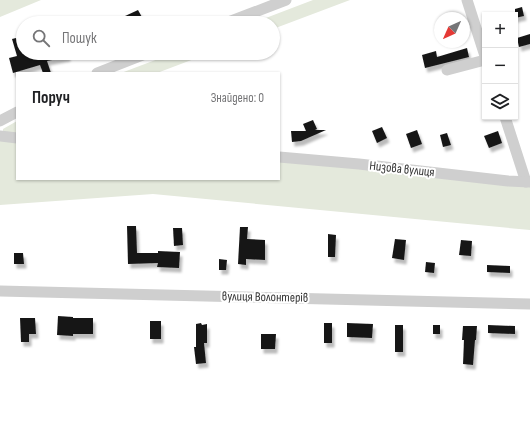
<!DOCTYPE html>
<html lang="uk">
<head>
<meta charset="utf-8">
<style>
	:root { --surface:#fff; --page:#f2f2f2; --text:#202124; --muted:#757577; --line:#e0e0e0 }
	body { margin:0; font-family:"Sofia Sans Condensed",sans-serif; background:var(--page); color:var(--text) }
	.controls { position:absolute; right:12px; top:12px; display:grid; overflow:hidden; border-radius:0px; box-shadow:0 1px 3px #0004 }
	.controls button { width:36px; height:36px; display:grid; place-items:center; padding:0; border:0; border-bottom:1px solid var(--line); background:var(--surface); color:var(--text); font:20px sans-serif }
	.compass { position:absolute; left:434px; top:12px; width:36px; height:36px; border-radius:50%; background:var(--surface); box-shadow:0 1px 3px #0004; rotate:225deg }
	.list { margin:0; padding:0; list-style:none }
	h2 { display:flex; justify-content:space-between; align-items:center; height:52px; margin:0; padding:0 16px; font-size:17px }
	h2 small { font-size:13px; font-weight:400; color:var(--muted) }
	.icon { flex:none; width:22px; height:22px; fill:none; stroke:currentColor; stroke-width:2; stroke-linecap:round; stroke-linejoin:round }
	.map { position:relative; flex:none; width:530px; height:446px; overflow:hidden }
	.search { position:absolute; background:var(--surface); box-shadow:0 1px 3px #0004; left:16px; top:16px; width:264px; height:44px; display:flex; align-items:center; gap:10px; box-sizing:border-box; padding:0 14px; border-radius:22px; color:var(--muted); font-size:15px }
	.panel { position:absolute; background:var(--surface); box-shadow:0 1px 3px #0004; left:16px; top:72px; width:264px; height:108px; border-radius:0px }
	.map>svg:first-child { display:block }
	.green { fill:#e4e9dc }
	.building { fill:#191919; filter:url(#shadow) }
	.lines { fill:none; stroke-linecap:round; stroke-linejoin:round }
	.minor { stroke:#cfcfcf; stroke-width:11 }
	.labels { text-anchor:middle; dominant-baseline:central; stroke-width:4; stroke-linejoin:round; paint-order:stroke }
	.street-label { font-size:13px; fill:#323232; stroke:#fff }
</style>
</head>
<body>
<div class="map">
<svg width="530" height="446" viewBox="0 0 530 446">
	<defs>
		<filter id="shadow"><feDropShadow dx="2.5" dy="4.5" stdDeviation="1" flood-color="#0004"/></filter>
	</defs>
	<rect width="100%" height="100%" fill="#fff"/>
	<g class="green">
		<polygon points="0,0 41,0 0,17"/>
		<polygon points="313,0 350,0 273,29 273,23 253,23"/>
		<polygon points="174,53 210,53 157,73 121,73"/>
		<polygon points="17,121 17,179 279,179 279,157 530,182 530,230 153,194 0,205 0,136 3,136 3,129"/>
	</g>
	<g class="building">
		<polygon points="522,7 524,16 515,18 515,9"/>
		<polygon points="138,10 143,19 133,23 110,23"/>
		<polygon points="530,34 530,44 519,47 517,38"/>
		<polygon points="20,37 23,47 23,53 68,53 68,57 47,61 51,73 43,73 40,65 13,73 9,58 17,56 12,39"/>
		<polygon points="467,48 469,57 425,68 422,55 436,51 437,57"/>
		<polygon points="313,120 317,129 315,130 326,130 301,141 292,142 291,131 306,131 303,124"/>
		<polygon points="382,127 387,138 377,143 372,131"/>
		<polygon points="417,130 422,144 411,148 406,134"/>
		<polygon points="498,131 502,143 489,148 484,136"/>
		<polygon points="447,133 451,145 443,147 440,135"/>
		<polygon points="127,226 136,226 137,253 158,253 158,251 180,252 179,268 157,267 158,263 128,264"/>
		<polygon points="240,227 248,227 247,239 265,240 265,260 246,259 246,265 238,264"/>
		<polygon points="173,228 182,228 183,245 174,246"/>
		<polygon points="328,234 336,235 335,257 328,257"/>
		<polygon points="395,239 406,240 404,260 392,258"/>
		<polygon points="461,240 472,241 471,256 459,255"/>
		<polygon points="14,253 23,253 24,264 14,264"/>
		<polygon points="219,259 227,260 226,270 219,270"/>
		<polygon points="426,262 435,263 434,273 425,272"/>
		<polygon points="487,265 510,266 510,273 487,272"/>
		<polygon points="58,316 73,317 73,318 93,318 93,334 73,334 73,336 57,335"/>
		<polygon points="20,318 35,318 36,334 29,334 29,342 21,342"/>
		<rect x="150" y="321" width="11" height="18"/>
		<polygon points="201,323 202,325 207,324 207,343 204,343 206,363 196,364 194,347 196,347 196,324"/>
		<rect x="324" y="323" width="8" height="20"/>
		<polygon points="347,323 373,324 372,338 347,337"/>
		<rect x="395" y="325" width="8" height="27"/>
		<rect x="433" y="325" width="7" height="9"/>
		<polygon points="488,325 515,326 515,334 488,333"/>
		<polygon points="463,326 477,326 476,340 475,340 473,365 463,364 464,340 462,340"/>
		<polygon points="261,334 276,334 275,349 261,349"/>
	</g>
	<g class="lines">
		<g class="minor">
			<polyline points="467,0 485,56"/>
			<polyline points="226,23 286,0"/>
			<polyline points="447,70 485,60"/>
			<polyline points="97,73 148,53"/>
			<polyline points="505,117 526,182"/>
			<polyline points="0,121 17,112"/>
			<polyline points="0,136 17,138"/>
			<polyline points="279,157 359,164 508,181 530,182"/>
			<polyline points="0,291 530,304"/>
		</g>
	</g>
	<g class="labels">
		<g class="street-label">
			<text transform="translate(402 169) rotate(6)">Низова вулиця</text>
			<text transform="translate(265 297) rotate(1)">вулиця Волонтерів</text>
		</g>
	</g>
</svg>
<div class="controls">
<button>+</button>
<button>−</button>
<button><svg class="icon" aria-label="layers" viewBox="0 0 24 24"><path d="M12 4l9 5-9 5-9-5zM3 14l9 5 9-5"/></svg></button>
</div>
<svg class="compass" viewBox="-18 -18 36 36"><path d="M0-13l5 13h-10z" fill="#e53935"/><path d="M0 13l5-13h-10z" fill="#757577"/></svg>
<div class="search"><svg class="icon" aria-label="search" viewBox="0 0 24 24"><circle cx="10" cy="10" r="6"/><path d="M15 15l6 6"/></svg>Пошук</div>
<section class="panel">
<h2>Поруч<small>Знайдено: 0</small></h2>
<ul class="list">
</ul>
</section>
</div>
</body>
</html>
